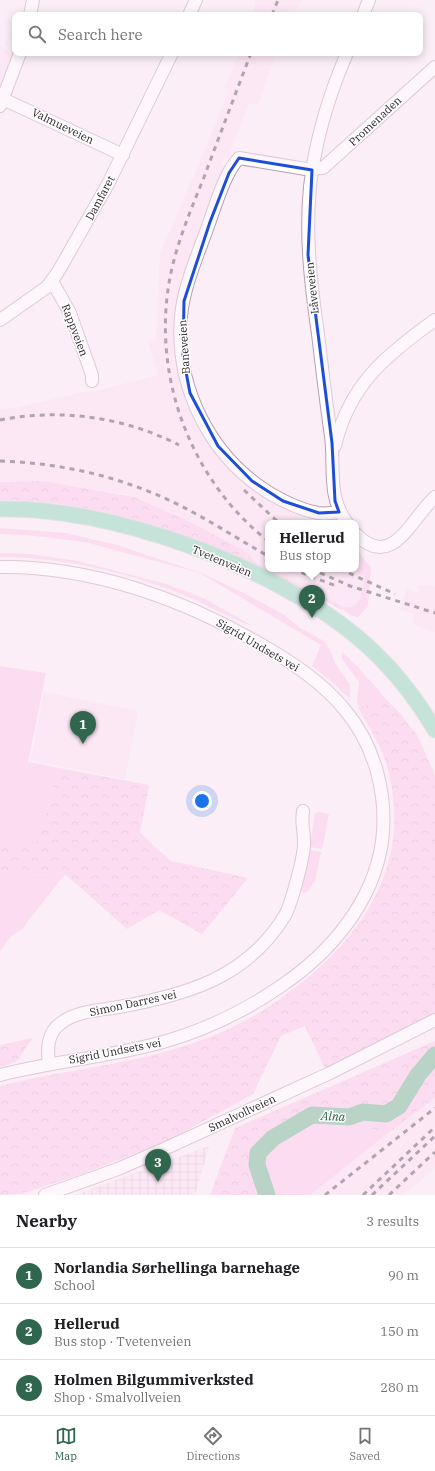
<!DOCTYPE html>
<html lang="en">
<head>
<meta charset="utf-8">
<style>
	:root { --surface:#fff; --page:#f2f2f2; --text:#202124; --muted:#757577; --line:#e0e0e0; --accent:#30664d }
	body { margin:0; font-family:"IBM Plex Serif",serif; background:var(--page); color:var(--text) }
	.you { position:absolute; left:202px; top:801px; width:14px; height:14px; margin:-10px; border:3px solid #fff; border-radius:50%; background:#1a73e8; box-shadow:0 0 0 6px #1a73e833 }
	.badge { display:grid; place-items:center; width:26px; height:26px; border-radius:50%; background:var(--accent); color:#fff; font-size:13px; font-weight:700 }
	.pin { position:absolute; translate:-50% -33px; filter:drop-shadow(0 1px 2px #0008) }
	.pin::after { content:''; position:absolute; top:21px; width:14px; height:12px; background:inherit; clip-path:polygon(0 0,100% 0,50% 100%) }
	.popup { position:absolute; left:265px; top:520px; width:94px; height:52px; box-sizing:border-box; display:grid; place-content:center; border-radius:8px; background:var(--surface); filter:drop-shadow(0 1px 3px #0005); font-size:13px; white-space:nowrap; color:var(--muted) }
	.popup b { font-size:15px; color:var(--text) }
	.popup::after { content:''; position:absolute; left:50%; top:100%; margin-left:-8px; border:8px solid transparent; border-top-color:var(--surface) }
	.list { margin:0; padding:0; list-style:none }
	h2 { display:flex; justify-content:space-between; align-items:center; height:52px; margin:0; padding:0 16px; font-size:17px }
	h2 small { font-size:13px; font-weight:400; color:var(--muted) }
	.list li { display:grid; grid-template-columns:26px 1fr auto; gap:12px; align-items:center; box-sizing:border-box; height:56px; padding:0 16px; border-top:1px solid var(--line) }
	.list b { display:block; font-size:15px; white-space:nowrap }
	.list p { margin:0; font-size:13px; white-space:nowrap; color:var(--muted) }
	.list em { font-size:13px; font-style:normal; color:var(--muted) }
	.icon { flex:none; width:22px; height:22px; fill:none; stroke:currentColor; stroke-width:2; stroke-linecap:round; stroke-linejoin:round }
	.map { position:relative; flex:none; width:435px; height:1195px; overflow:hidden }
	.search { position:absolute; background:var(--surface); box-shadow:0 2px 10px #0003; left:12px; right:12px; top:12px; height:44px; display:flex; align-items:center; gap:10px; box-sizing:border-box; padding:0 14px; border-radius:8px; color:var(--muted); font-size:15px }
	.sheet { height:220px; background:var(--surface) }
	nav { display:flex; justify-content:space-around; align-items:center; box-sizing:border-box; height:56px; border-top:1px solid var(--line); background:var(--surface); font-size:11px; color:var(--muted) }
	nav a { display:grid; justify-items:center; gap:2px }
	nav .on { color:var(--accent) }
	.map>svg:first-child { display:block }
	.built { fill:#fcddf1 }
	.industrial { fill:url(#industrial-grid) }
	.green { fill:#fcc6e9 }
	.forest { fill:url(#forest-crowns) }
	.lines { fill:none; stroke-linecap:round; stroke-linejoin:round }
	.river { stroke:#68b28d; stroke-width:17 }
	.minor-casing { stroke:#ba9db0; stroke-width:14 }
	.major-casing { stroke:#d1cfd0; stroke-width:17 }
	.minor { stroke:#fff; stroke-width:12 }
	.major { stroke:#86d6b5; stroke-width:15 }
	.rail { stroke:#574c53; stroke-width:3; stroke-dasharray:5 5; stroke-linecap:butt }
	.marked { fill:none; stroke:#1d4ed8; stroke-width:3; stroke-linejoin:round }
	.labels { text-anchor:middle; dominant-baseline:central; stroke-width:3; stroke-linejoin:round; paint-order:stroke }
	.street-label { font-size:11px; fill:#2e232a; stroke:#fff }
	.water-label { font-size:12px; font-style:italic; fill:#235c42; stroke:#fff }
</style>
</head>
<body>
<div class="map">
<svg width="435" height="1195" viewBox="0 0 435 1195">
	<defs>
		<pattern id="industrial-grid" width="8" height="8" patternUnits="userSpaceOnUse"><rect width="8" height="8" fill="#fcddf1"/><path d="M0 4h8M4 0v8" fill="none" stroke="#d8bdcf"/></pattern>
		<pattern id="forest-crowns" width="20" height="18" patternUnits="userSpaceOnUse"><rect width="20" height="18" fill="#fcc6e9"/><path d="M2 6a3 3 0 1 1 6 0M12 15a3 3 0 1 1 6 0" fill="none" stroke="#d8aac8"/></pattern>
	</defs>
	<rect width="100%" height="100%" fill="#fbeef6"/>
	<g class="built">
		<polygon points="255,0 302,0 293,15 254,15"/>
		<polygon points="0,46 12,54 13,57 0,89"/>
		<polygon points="239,53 276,53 258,105 249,103 228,158 225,157 222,162 222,165 225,166 180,287 178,351 214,447 311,523 268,523 268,569 355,569 359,574 365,577 360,600 355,605 349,608 337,605 299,586 258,564 245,551 188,521 129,495 43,481 0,481 0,409 16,408 82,392 95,391 158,375 148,341 156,340 160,254 217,121 229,90 225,88"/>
		<polygon points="428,585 435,587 435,632 416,626 412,622 414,614 400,610 407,589 419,593 420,590 417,589 417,586"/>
		<polygon points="44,692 138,711 125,779 31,760"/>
		<polygon points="435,1098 435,1168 404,1195 310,1195 345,1166"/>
	</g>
	<polygon class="industrial" points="209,1146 195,1195 75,1195"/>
	<g class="green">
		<polygon points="0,528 66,533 117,545 201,573 244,593 283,614 300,628 324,641 329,648 335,663 350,685 350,699 330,680 312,666 321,645 200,573 85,542 26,535 0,534"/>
		<path d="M356 549 371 568 368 606 358 617 352 616 343 609 344 607C362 610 362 590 365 577L359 574 355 569Z"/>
		<path d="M0 553 30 554 78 561 166 584 203 598 251 625C241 624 198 600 184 595 126 572 63 557 0 557Z"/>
		<polygon points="342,652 356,665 387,700 359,707 357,701 359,682 342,659"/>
		<polygon points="0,666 46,673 28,762 59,768 38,841 2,849 0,848"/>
		<polygon points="319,812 329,814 322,849 310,847 315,813"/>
		<polygon points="310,850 321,852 315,881 307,892 303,893 301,890"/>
		<polygon points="0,873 11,875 65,874 22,929 11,936 0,951"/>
		<polygon points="354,1117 384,1136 310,1195 269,1195 258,1160 276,1142 322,1122"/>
	</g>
	<g class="forest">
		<path d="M43 481 134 497 188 521 245 551 258 564 344 607 342 610C329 602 317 598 304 592 284 582 265 570 245 561 169 525 84 500 0 500V482Z"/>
		<path d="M387 700 399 712 417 735 435 775V1014L325 1069 305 1026 281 1036 253 1094 169 1140 85 1173 21 1194 0 1195V1086C65 1069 133 1065 196 1042 238 1028 277 1004 311 975 375 920 412 849 386 763 380 744 369 727 359 709V707Z"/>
		<polygon points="59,768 149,785 140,833 171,861 248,878 202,934 159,910 127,929 65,874 11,875 0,873 0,848 38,841"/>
		<polygon points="33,1038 16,1062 0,1067 0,1045"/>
		<polygon points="435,1041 435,1098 384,1136 354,1117 322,1122 276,1142 258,1160 269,1195 210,1195 235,1128"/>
	</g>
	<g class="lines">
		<polyline class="river" points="267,1195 257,1165 258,1153 273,1138 312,1115 349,1117 363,1112 386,1114 399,1106 418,1075 435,1055"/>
		<defs>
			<g id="minor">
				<polyline points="30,15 33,0"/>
				<polyline points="189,15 196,0"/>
				<polyline points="363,15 369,0"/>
				<path d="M347 53C329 95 315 141 310 187 305 236 311 285 318 334 322 368 326 402 331 436 335 468 327 496 347 523"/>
				<polyline points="3,99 123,155"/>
				<polyline points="0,106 20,53"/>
				<polyline points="52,281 70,313 92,375 92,381"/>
				<polyline points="0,320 47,287 58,272 108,184 172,53"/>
				<path d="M335 446C349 385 386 355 435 320"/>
				<path d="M339 512C333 513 325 514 318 513 301 510 285 502 271 494 210 457 175 387 181 316 184 285 198 255 208 226 215 207 225 172 239 158L306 169 323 168 435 67"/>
				<path d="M356 534C392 572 412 517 435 497"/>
				<path d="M0 567C92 566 183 599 262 645 293 663 323 683 345 710 375 746 388 795 382 842 373 903 330 953 281 986 245 1011 205 1030 163 1042 110 1057 54 1061 0 1075"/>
				<path d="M49 1064C47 1049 47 1033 61 1023 76 1011 101 1010 119 1007 186 995 246 978 284 917 291 906 305 854 304 841 304 829 301 825 303 811"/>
				<polyline points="45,1195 118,1169 164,1149 330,1073 435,1020"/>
			</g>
			<path id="major" d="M0 509C110 506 272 566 356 636 388 662 414 695 435 730"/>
		</defs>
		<use href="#minor" class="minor-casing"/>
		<use href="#major" class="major-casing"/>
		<use href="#minor" class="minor"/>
		<use href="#major" class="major"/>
		<g class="rail">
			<polyline points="272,15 278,0"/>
			<path d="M251 53C235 95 219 137 203 180 191 209 179 238 172 268 149 368 187 477 268 541"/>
			<path d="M0 420C61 408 124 417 179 445"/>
			<path d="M0 461C62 463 123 477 179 505 209 520 238 539 268 556"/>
			<polyline points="244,490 279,523"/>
			<polyline points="292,569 336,586"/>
			<polyline points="311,569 350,586 435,613"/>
			<polyline points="340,569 395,594"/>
			<polyline points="325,1195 435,1108"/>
			<polyline points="363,1195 435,1127"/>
			<polyline points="372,1195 435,1136"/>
			<polyline points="389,1195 435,1152"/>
		</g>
	</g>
	<path d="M0 0H435V1195H0ZM239 158 312 170 308 255 332 443 335 501 339 512 319 513 283 501 252 481 218 446 190 393 183 356 184 301 210 222 229 173Z" fill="#fbeef6" fill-opacity=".55" fill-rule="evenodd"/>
	<path class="marked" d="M239 158 312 170 308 255 332 443 335 501 339 512 319 513 283 501 252 481 218 446 190 393 183 356 184 301 210 222 229 173Z"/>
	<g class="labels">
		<g class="street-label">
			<text transform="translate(375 121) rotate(-43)">Promenaden</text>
			<text transform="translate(63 126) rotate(26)">Valmueveien</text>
			<text transform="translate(100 198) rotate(-62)">Damfaret</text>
			<text transform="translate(312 288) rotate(-96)">Låveveien</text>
			<text transform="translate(75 330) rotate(69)">Rappveien</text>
			<text transform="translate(184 347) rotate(-94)">Baneveien</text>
			<text transform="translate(222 561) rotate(23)">Tvetenveien</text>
			<text transform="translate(258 645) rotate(30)">Sigrid Undsets vei</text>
			<text transform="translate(133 1003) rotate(-12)">Simon Darres vei</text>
			<text transform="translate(115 1051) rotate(-11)">Sigrid Undsets vei</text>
			<text transform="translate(242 1113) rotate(-25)">Smalvollveien</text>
		</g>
		<g class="water-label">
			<text transform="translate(333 1116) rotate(2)">Alna</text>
		</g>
	</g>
</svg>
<div class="you"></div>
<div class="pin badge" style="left:83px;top:744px">1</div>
<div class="pin badge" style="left:312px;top:618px">2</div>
<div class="popup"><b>Hellerud</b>Bus stop</div>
<div class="pin badge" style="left:158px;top:1182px">3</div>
<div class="search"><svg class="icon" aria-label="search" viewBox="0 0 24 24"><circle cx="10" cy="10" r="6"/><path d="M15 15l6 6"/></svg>Search here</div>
</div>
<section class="sheet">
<h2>Nearby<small>3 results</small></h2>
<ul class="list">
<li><span class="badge">1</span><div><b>Norlandia Sørhellinga barnehage</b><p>School</p></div><em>90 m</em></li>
<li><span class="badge">2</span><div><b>Hellerud</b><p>Bus stop · Tvetenveien</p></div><em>150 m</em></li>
<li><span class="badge">3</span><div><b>Holmen Bilgummiverksted</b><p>Shop · Smalvollveien</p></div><em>280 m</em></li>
</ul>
</section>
<nav>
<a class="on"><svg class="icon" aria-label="map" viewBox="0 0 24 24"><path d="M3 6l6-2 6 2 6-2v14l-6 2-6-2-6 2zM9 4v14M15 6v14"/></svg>Map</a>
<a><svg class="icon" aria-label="directions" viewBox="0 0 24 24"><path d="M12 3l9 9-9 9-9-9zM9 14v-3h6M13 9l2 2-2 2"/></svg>Directions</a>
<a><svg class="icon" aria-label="saved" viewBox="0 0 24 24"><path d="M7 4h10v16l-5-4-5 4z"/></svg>Saved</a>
</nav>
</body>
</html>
